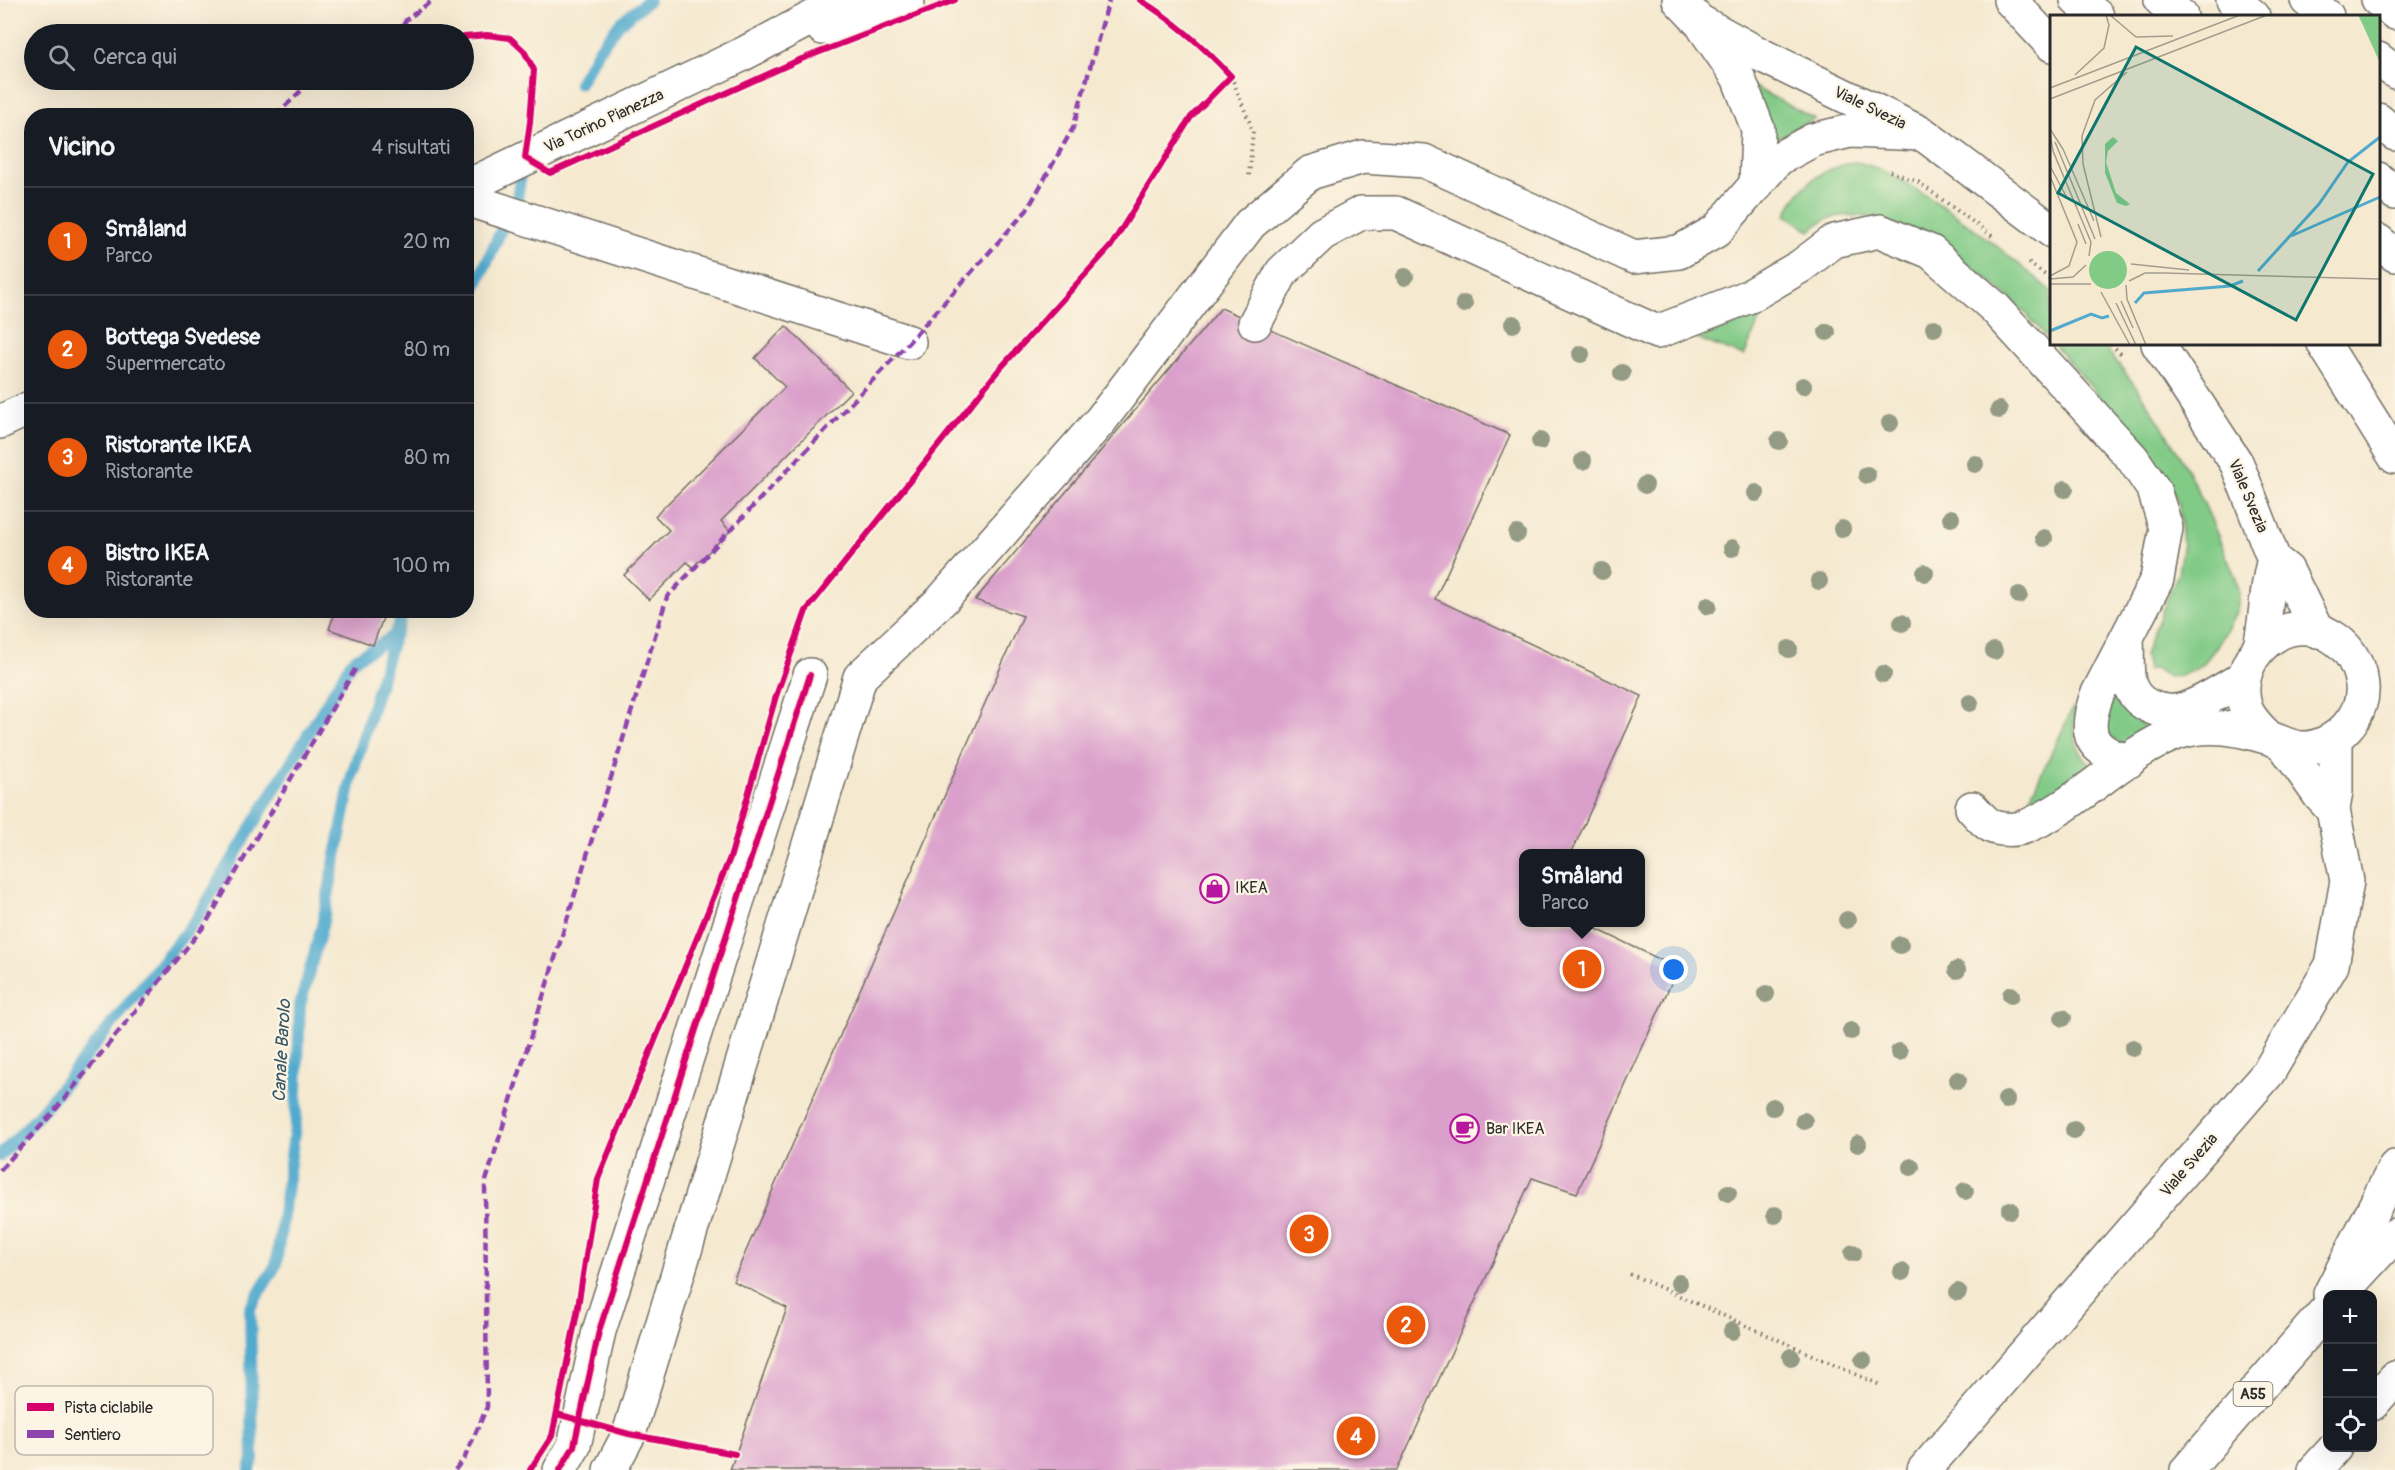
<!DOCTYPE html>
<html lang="it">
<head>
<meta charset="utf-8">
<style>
	:root { --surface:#171b24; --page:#242831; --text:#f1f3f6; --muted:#9ea1a6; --line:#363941; --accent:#ea580c }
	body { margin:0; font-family:Pangolin,sans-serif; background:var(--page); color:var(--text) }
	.controls { position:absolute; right:18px; bottom:18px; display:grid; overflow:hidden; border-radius:12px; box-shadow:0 6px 24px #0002 }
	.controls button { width:54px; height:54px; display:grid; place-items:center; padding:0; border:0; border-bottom:2px solid var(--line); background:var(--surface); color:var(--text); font:30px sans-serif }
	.you { position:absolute; left:1674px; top:970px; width:21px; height:21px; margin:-15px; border:4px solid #fff; border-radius:50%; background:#1a73e8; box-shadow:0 0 0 9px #1a73e833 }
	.badge { display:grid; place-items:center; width:39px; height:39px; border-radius:50%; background:var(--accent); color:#fff; font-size:20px; font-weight:700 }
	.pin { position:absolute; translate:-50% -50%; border:3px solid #fff; box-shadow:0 2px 6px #0006 }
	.popup { position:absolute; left:1519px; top:849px; width:126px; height:78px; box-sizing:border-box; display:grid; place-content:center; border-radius:12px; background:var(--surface); filter:drop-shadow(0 2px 4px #0005); font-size:20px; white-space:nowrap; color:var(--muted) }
	.popup b { font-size:22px; color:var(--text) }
	.popup::after { content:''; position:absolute; left:50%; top:100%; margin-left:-12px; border:12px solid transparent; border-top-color:var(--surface) }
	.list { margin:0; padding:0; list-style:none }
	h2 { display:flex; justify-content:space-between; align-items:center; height:78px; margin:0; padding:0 24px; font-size:26px }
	h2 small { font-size:20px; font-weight:400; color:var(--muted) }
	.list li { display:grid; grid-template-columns:39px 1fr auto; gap:18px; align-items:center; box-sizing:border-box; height:108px; padding:0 24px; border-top:2px solid var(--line) }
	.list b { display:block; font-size:22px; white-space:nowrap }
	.list p { margin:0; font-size:20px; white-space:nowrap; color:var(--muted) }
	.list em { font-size:20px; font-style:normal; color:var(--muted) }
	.icon { flex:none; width:33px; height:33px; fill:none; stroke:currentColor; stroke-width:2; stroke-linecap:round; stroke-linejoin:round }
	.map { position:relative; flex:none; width:2395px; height:1470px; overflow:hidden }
	.search { position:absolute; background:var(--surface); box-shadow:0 6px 24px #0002; left:24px; top:24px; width:450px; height:66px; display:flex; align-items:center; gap:15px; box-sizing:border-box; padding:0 21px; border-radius:33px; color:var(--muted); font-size:22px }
	.panel { position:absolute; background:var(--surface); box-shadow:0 6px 24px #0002; left:24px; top:108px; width:450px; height:510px; border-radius:24px }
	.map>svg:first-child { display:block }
	.green { fill:#82cb87; stroke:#567b59; stroke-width:1.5 }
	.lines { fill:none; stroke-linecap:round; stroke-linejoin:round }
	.stream { stroke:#51aace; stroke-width:12 }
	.building { fill:#da9fcb }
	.minor-casing { stroke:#726e65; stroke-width:36 }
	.major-casing { stroke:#726e65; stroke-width:36 }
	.highway-casing { stroke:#726e65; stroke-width:36 }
	.path { stroke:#726e65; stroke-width:4; stroke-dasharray:1.5 4.5; stroke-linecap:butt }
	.minor { stroke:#fff; stroke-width:33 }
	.major { stroke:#fff; stroke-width:33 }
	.highway { stroke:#fff; stroke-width:33 }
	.quiet { stroke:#8e44ad; stroke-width:4.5; stroke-dasharray:9 4.5; stroke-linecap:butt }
	.cycleway-casing { stroke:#fcf5e5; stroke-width:10 }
	.cycleway { stroke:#d6006c; stroke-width:6 }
	.tree { fill:#949b85 }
	.labels { text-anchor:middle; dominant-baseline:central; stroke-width:4.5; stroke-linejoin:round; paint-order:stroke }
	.shield { fill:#fcf5e5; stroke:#6a6863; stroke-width:1.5 }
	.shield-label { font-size:15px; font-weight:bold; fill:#2b2b2b }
	.street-label { font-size:16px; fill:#2b2b2b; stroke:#fcf5e5 }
	.poi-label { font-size:16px; fill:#2b2b2b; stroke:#fcf5e5; text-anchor:start }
	.water-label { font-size:18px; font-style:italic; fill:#385764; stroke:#fcf5e5 }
	.inset-river { fill:none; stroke:#51aace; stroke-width:3 }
	.inset-road { fill:none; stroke:#a49d8e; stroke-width:1.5 }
	.view { fill:#0f766e; fill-opacity:0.15; stroke:#0f766e; stroke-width:3 }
	.inset-edge { fill:none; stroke:#2b2b2b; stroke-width:3 }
	.key { fill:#fcf5e5; stroke:#bdb8ad; stroke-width:1.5 }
	.key-label { font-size:16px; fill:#2b2b2b }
</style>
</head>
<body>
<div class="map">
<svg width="2395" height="1470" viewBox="0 0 2395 1470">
	<rect width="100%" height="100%" fill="#fcf5e5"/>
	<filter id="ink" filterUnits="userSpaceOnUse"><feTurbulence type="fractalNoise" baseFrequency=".0167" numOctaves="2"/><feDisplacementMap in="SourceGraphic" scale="12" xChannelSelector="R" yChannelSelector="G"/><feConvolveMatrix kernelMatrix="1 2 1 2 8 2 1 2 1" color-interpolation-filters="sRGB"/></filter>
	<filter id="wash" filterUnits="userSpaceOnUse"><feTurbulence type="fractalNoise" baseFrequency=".008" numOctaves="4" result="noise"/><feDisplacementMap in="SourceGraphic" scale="24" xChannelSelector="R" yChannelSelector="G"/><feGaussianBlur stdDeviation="1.35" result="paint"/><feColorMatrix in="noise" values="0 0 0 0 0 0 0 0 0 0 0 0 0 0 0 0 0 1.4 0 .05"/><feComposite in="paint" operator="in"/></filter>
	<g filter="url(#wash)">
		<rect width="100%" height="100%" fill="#f5e9d0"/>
		<g class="green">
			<polygon points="1752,86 1815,119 1776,139 1766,150"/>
			<path d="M1855 162C1880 166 1901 180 1922 193 1969 222 2010 256 2051 291V342C2032 320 2012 298 1989 280 1952 251 1853 186 1810 231L1786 215C1799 184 1822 168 1855 162Z"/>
			<polygon points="1765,307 1744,356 1698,339 1731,326"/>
			<path d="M2053 344H2102C2155 406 2195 475 2224 551 2229 564 2239 580 2239 594 2240 612 2227 629 2218 644 2202 668 2197 673 2168 677L2155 668 2147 670 2144 655 2178 573 2183 543 2179 505 2167 477 2149 452Z"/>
			<polygon points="2112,693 2130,716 2151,730 2124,746 2105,731"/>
			<path d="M2073 708 2075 709C2072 733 2075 755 2097 769L2024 810Z"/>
		</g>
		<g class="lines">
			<g class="stream">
				<polyline points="579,83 600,48 620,23 649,0"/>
				<polyline points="517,200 520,180"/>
				<polyline points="466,308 503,226"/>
				<polyline points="0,1156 43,1110 197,918 352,661 394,636"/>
				<polyline points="250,1470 253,1459 250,1308 276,1265 296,1120 300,1005 322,926 352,775 394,636 404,610"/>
			</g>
		</g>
		<g id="blocks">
			<g class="building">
				<polygon points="1221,308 1510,435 1435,599 1642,696 1571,854 1524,854 1524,922 1582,922 1678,968 1577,1193 1532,1178 1397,1470 730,1470 787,1308 733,1281 1023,616 975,600"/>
				<polygon points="786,326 851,391 721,521 730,531 693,567 687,562 649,600 624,575 669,530 655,516 785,387 755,358"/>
				<polygon points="336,610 386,610 373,645 329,629"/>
			</g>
		</g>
	</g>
	<g filter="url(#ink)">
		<use href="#blocks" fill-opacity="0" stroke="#726e65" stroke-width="1.5"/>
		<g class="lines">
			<defs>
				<g id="minor">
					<polyline points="1679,0 1699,21 1761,55 1923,134 2052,231"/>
					<polyline points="1704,28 1738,77 1758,129 1756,186"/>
					<polyline points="466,199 909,342"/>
					<path d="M1255 323 1282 272 1322 234 1361 213H1396L1657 332 1750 296 1801 266 1834 241 1880 231 1931 252 1995 308 2133 459 2154 490 2166 528 2157 579 2097 695C2083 733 2089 751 2129 761"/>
					<polyline points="2158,344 2237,464 2274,560 2287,570 2317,631"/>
					<path d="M2127 640C2128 653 2126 669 2129 682 2134 704 2160 715 2181 710 2199 706 2227 687 2244 677"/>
					<path d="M2260 646C2267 618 2265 588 2274 560"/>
					<polyline points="2284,745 2320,796 2333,810"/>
					<path d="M1972 808C1979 815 1986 825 1996 828 2006 830 2018 830 2027 826 2080 804 2125 752 2177 733 2206 723 2238 728 2266 737 2278 740 2288 747 2301 748 2335 749 2369 714 2361 679 2356 660 2348 646 2331 636 2284 607 2229 660 2246 709 2251 721 2260 729 2268 737"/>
					<polyline points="560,1470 574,1446 599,1331 810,675"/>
					<polyline points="610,1470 629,1434 860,677 942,600 1101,420 1250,224 1310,173 1363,157 1424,161 1634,257 1679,252 1716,231 1778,159 1813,140 1850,131 1923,134"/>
					<polyline points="1924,1470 2268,1073 2332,965 2347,881 2333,810 2336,791 2336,737"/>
				</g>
				<g id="major">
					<polyline points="2077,0 2097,16"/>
					<polyline points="2161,0 2181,16"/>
					<polyline points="2233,0 2253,16"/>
					<polyline points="823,28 908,0"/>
					<polyline points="2378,120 2395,134"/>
					<polyline points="2378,179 2395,193"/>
					<polyline points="466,187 741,55 846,0"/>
					<polyline points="2378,241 2395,255"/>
					<polyline points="0,422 32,407"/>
				</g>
				<g id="highway">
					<polyline points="2010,0 2052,45"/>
					<polyline points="2307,0 2327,16"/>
					<polyline points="2378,0 2395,13"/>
					<polyline points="2378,59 2395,72"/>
					<polyline points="2324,344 2395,457"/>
					<polyline points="2345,1289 2395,1235"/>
					<polyline points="2330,1294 2395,1167"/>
					<polyline points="2372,1404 2395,1378"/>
					<polyline points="2187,1470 2328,1308"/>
					<polyline points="2315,1470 2335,1448"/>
				</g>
			</defs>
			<use href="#minor" class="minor-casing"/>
			<use href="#major" class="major-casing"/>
			<use href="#highway" class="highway-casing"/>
			<g class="path">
				<polyline points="1231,76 1253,131 1249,176"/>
				<polyline points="1890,171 1918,182 1992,236"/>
				<polyline points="2029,263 2052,280"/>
				<polyline points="2111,344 2121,354"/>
				<polyline points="1630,1274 1880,1385"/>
			</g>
			<use href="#minor" class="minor"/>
			<use href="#major" class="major"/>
			<use href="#highway" class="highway"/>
			<g class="quiet">
				<polyline points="406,34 400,31 406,20 433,0"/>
				<polyline points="275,116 312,80"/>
				<polyline points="0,1170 52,1114 205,925 357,666"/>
				<polyline points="455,1470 465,1457 487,1407 485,1184 667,597 909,342 1027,210 1073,128 1109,0"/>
			</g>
			<defs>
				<g id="cycleway">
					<polyline points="464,37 487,35 510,38 524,51 534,70 530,122 525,158 550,173 799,60 955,0"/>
					<polyline points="557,1414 629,1434 735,1454"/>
					<path d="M530 1470 552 1436 577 1313 598 1179 731 855 776 696 806 611 997 372 1111 246 1191 117 1231 76C1203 46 1175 21 1140 0"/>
					<polyline points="560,1470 574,1446 599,1331 810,675"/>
				</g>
			</defs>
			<use href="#cycleway" class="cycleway-casing"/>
			<use href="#cycleway" class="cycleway"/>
		</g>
		<g class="tree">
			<circle cx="1405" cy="277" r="9"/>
			<circle cx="1464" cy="304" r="9"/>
			<circle cx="1513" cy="324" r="9"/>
			<circle cx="1934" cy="328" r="9"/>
			<circle cx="1827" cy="332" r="9"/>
			<circle cx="1581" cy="354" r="9"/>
			<circle cx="1622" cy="373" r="9"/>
			<circle cx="1803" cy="386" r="9"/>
			<circle cx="1999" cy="410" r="9"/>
			<circle cx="1890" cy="423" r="9"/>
			<circle cx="1540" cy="441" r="9"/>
			<circle cx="1779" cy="441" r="9"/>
			<circle cx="1583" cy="461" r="9"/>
			<circle cx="1975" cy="464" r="9"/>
			<circle cx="1867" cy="475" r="9"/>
			<circle cx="1645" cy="485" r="9"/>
			<circle cx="2065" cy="489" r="9"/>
			<circle cx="1756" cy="493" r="9"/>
			<circle cx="1951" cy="518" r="9"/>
			<circle cx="1842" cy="529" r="9"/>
			<circle cx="1517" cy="534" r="9"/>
			<circle cx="2044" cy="538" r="9"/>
			<circle cx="1732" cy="548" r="9"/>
			<circle cx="1602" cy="571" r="9"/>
			<circle cx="1925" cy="573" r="9"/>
			<circle cx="1819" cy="581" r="9"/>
			<circle cx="2019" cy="595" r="9"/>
			<circle cx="1708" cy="606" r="9"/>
			<circle cx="1902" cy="623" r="9"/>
			<circle cx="1789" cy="649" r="9"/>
			<circle cx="1994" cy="651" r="9"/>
			<circle cx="1883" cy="674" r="9"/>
			<circle cx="1970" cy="703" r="9"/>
			<circle cx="1847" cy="920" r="9"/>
			<circle cx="1900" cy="945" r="9"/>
			<circle cx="1957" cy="970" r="9"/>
			<circle cx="1766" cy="994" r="9"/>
			<circle cx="2011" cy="995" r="9"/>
			<circle cx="2063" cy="1018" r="9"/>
			<circle cx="1851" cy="1031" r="9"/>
			<circle cx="2133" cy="1048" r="9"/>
			<circle cx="1899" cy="1052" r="9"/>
			<circle cx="1958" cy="1080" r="9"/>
			<circle cx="2006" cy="1100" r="9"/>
			<circle cx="1773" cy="1107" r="9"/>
			<circle cx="1804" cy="1121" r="9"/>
			<circle cx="2074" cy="1130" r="9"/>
			<circle cx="1858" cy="1144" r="9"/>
			<circle cx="1911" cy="1167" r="9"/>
			<circle cx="1965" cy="1191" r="9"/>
			<circle cx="1728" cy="1193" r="9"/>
			<circle cx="2010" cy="1210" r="9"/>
			<circle cx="1775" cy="1215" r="9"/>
			<circle cx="1853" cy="1253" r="9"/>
			<circle cx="1902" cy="1272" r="9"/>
			<circle cx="1679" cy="1283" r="9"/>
			<circle cx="1958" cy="1292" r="9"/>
			<circle cx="1732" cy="1331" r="9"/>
			<circle cx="1791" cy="1357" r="9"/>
			<circle cx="1863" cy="1360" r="9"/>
		</g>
	</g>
	<defs>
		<symbol id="shop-ring" viewBox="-11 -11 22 22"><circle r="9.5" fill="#fcf5e5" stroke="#b5179e" stroke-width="1.5"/><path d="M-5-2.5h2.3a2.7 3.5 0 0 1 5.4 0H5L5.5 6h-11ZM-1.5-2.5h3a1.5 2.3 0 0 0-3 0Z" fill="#b5179e"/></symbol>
		<symbol id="cafe-ring" viewBox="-11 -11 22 22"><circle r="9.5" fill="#fcf5e5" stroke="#b5179e" stroke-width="1.5"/><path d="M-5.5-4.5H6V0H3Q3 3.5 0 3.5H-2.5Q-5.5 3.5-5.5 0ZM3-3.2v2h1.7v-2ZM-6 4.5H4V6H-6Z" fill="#b5179e"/></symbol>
	</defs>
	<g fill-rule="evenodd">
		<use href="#shop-ring" x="1198" y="872" width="33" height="33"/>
		<use href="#cafe-ring" x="1448" y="1112" width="33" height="33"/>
	</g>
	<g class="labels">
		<rect class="shield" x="2233.5" y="1382" width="39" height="24" rx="4.5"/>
		<g class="shield-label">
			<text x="2253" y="1394">A55</text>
		</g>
		<g class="street-label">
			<text transform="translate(1870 108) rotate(26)">Viale Svezia</text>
			<text transform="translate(604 121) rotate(-25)">Via Torino Pianezza</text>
			<text transform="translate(2248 496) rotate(67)">Viale Svezia</text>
			<text transform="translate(2189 1165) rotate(-49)">Viale Svezia</text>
		</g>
		<g class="poi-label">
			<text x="1235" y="888">IKEA</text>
			<text x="1486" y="1129">Bar IKEA</text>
		</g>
		<g class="water-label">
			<text transform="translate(282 1051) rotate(-87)">Canale Barolo</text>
		</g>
	</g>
	<g transform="translate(2050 15)">
		<rect width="330" height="330" fill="#f5e9d0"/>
		<path d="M308 0H330V48L312 8ZM63 122 68 126 58 136 56 147 66 178 80 189 76 191 67 188 55 158V129ZM39 255a19 19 0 1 1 38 0a19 19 0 1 1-38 0Z" fill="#82cb87"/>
		<path class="inset-river" d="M241 221 330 182M208 256 269 189 298 147 330 122M85 288 94 278 180 271 193 266M0 316 41 299 52 303 59 301"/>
		<path class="inset-road" d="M60 0 86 22 123 21M25 60 54 33 59 10 56 0M0 73 190 0M0 84 217 0M0 114 13 134 44 206M0 118 3 136 41 227 39 241M5 127 45 224M0 151 16 181M0 161 27 227 19 251 0 261M28 209 36 229M51 222 33 149 32 121 45 85 77 57M81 249 139 255M0 264 23 262 36 250M79 266 95 258H114L330 264M0 269H41M76 270 77 284 96 330M51 277 80 330M71 286 83 313M66 288 86 330"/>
		<path class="view" d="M86 32 323 159 246 305 8 178Z"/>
		<rect width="330" height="330" class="inset-edge"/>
	</g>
	<rect x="15" y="1386" width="198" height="69" rx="9" class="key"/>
	<rect x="27" y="1403" width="27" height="8" fill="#d6006c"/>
	<rect x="27" y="1430" width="27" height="8" fill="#8e44ad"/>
	<g class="key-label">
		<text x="64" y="1413">Pista ciclabile</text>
		<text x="64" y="1440">Sentiero</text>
	</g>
</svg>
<div class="controls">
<button>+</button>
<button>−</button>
<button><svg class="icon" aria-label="locate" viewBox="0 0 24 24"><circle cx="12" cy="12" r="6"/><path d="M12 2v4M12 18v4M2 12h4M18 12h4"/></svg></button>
</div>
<div class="you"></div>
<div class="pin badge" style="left:1582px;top:969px">1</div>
<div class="popup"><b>Småland</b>Parco</div>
<div class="pin badge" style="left:1406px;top:1325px">2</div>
<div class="pin badge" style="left:1309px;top:1234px">3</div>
<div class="pin badge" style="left:1356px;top:1436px">4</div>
<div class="search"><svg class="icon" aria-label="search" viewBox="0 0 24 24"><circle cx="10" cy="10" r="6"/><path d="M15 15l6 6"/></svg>Cerca qui</div>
<section class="panel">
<h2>Vicino<small>4 risultati</small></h2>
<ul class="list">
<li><span class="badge">1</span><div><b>Småland</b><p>Parco</p></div><em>20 m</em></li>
<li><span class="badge">2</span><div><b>Bottega Svedese</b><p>Supermercato</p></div><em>80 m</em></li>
<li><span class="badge">3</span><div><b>Ristorante IKEA</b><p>Ristorante</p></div><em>80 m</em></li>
<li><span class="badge">4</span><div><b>Bistro IKEA</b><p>Ristorante</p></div><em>100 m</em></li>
</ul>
</section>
</div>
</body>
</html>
